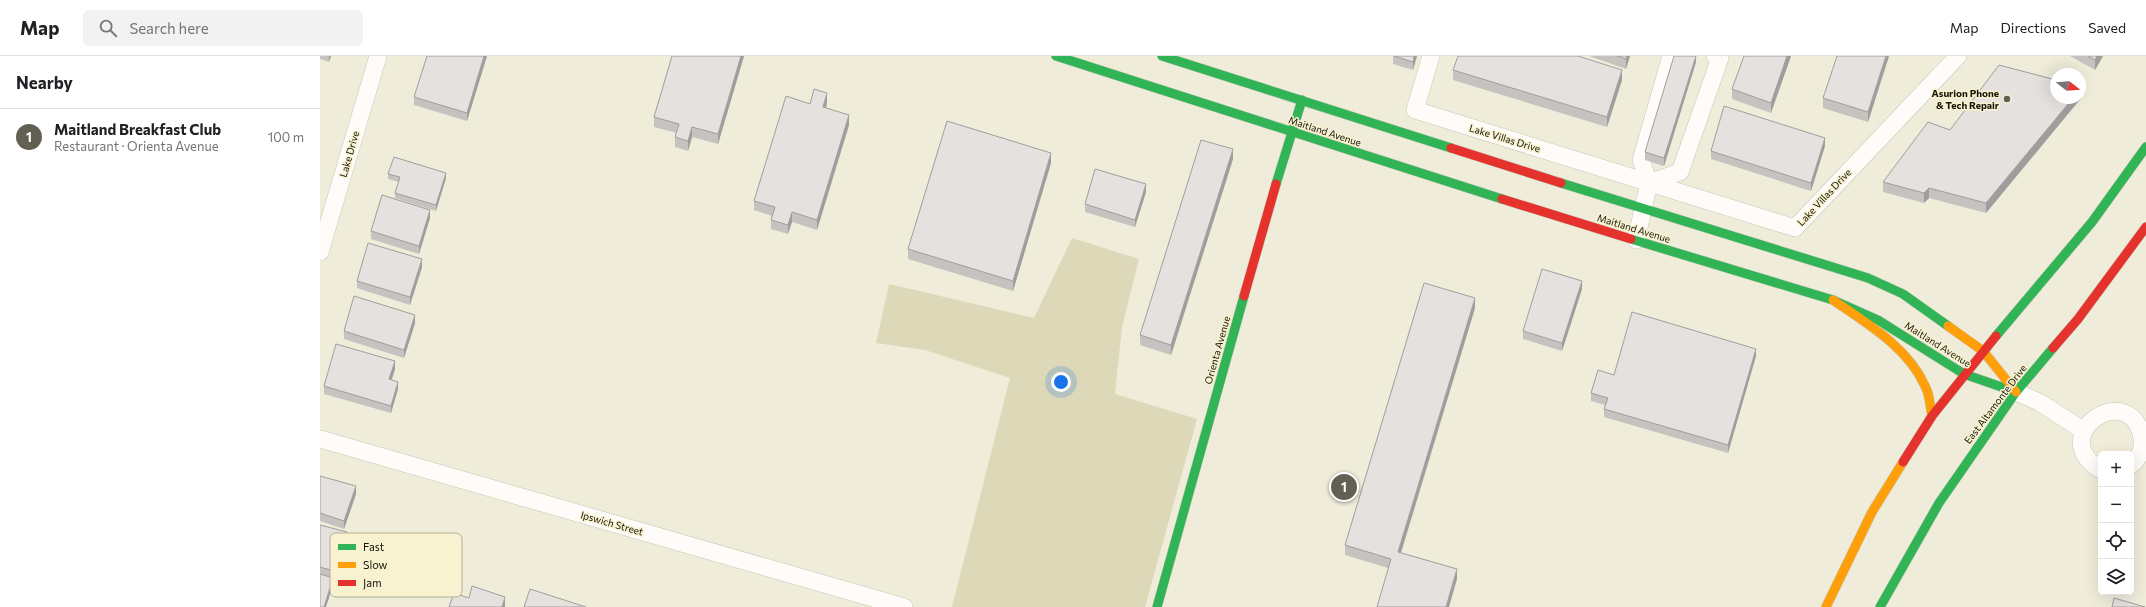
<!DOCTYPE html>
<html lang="en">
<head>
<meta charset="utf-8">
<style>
	:root { --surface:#fff; --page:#f2f2f2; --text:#202124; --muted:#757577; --line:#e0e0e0; --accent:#626052 }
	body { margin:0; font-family:Commissioner,sans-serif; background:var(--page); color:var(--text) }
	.controls { position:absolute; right:12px; bottom:12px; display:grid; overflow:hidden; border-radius:6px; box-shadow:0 4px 16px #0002 }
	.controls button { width:36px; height:36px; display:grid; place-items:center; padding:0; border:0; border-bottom:1px solid var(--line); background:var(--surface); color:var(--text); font:20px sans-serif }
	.compass { position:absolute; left:1730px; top:12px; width:36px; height:36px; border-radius:50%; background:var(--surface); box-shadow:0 4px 16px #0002; rotate:107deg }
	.you { position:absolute; left:741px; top:326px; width:14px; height:14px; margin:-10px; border:3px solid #fff; border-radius:50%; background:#1a73e8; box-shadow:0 0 0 6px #1a73e833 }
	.badge { display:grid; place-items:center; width:26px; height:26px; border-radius:50%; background:var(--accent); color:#fff; font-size:13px; font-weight:700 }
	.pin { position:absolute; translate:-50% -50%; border:2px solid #fff; box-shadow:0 1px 4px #0006 }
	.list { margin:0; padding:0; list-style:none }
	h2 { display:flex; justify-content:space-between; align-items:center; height:52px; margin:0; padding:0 16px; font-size:17px }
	h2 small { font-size:13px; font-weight:400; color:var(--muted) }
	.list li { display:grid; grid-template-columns:26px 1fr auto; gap:12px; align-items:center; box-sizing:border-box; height:56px; padding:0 16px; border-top:1px solid var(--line) }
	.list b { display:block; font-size:15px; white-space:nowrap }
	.list p { margin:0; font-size:13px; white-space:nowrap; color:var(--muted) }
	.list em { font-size:13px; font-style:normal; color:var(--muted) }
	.icon { flex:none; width:22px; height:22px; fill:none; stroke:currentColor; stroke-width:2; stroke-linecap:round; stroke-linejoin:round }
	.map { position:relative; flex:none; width:1826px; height:551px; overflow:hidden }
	header { display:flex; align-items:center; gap:24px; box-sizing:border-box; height:56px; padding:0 20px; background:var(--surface); border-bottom:1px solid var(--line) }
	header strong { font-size:19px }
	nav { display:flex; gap:22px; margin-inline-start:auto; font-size:14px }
	.search { width:280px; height:36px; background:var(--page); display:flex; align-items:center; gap:10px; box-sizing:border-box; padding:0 14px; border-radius:6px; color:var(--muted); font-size:15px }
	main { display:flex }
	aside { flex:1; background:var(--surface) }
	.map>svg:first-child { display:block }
	.green { fill:#ddd8b7 }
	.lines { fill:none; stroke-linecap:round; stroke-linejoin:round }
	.street-casing { stroke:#c7c6b7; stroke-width:18 }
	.fast-casing { stroke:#c7c6b7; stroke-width:10 }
	.slow-casing { stroke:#c7c6b7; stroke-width:10 }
	.jam-casing { stroke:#c7c6b7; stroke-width:10 }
	.street { stroke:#fdfcf9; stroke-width:17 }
	.fast { stroke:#30b455; stroke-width:9 }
	.slow { stroke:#ff9f0a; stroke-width:9 }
	.jam { stroke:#e5322d; stroke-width:9 }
	.wall { fill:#c5c2c0 }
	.shaded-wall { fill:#a09e9c }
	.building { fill:#e5e1df; stroke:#a09e9c }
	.poi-dot { fill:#626052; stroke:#f8f2d1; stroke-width:1.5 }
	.labels { text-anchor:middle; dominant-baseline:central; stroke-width:3; stroke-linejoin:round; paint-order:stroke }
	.poi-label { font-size:10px; font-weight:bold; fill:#161408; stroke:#f8f2d1; text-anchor:end }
	.street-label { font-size:10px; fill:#161408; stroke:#f8f2d1 }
	.key { fill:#f8f2d1; stroke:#b4af95; stroke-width:1 }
	.key-label { font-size:11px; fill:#161408 }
</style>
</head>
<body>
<header>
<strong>Map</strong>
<div class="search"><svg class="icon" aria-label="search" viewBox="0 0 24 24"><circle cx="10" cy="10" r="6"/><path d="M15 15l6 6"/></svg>Search here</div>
<nav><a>Map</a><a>Directions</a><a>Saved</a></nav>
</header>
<main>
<aside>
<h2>Nearby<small></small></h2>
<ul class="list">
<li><span class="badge">1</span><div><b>Maitland Breakfast Club</b><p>Restaurant · Orienta Avenue</p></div><em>100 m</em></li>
</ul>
</aside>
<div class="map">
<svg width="1826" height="551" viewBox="0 0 1826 551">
	<rect width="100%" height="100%" fill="#efecda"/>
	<polygon class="green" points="752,182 819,203 802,271 795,338 877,363 825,551 632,551 690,322 605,294 556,287 569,228 714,262"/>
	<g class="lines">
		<defs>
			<g id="street">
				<polyline points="1111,0 1095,54 1475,172 1638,0"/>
				<polyline points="1329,127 1360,116 1400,2 1395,0"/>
				<polyline points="1316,184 1329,127 1321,104 1351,0"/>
				<polyline points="0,196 58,0"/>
				<polyline points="1696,336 1719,346 1764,375"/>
				<polyline points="0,383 584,551"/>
				<path d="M1781 414C1723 379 1811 321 1822 382 1824 392 1819 403 1811 409"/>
			</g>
			<g id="fast">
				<polyline points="736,0 1182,143"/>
				<polyline points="842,0 1131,92"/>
				<polyline points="1241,127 1548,222 1583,238 1628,270"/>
				<polyline points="956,128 982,44"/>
				<polyline points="1311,183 1513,244 1558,264 1644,318 1696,336"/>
				<polyline points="1676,280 1772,166 1826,91"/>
				<polyline points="837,551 924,240"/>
				<polyline points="1560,551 1619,447 1696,336 1733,292"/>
			</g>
			<g id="slow">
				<path d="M1513 244C1546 267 1588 291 1605 330 1610 339 1610 350 1612 360"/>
				<polyline points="1628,270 1663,295 1696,336"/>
				<polyline points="1506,551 1552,456 1583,406"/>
			</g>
			<g id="jam">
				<polyline points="1131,92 1241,127"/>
				<polyline points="1182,143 1311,183"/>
				<polyline points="924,240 956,128"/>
				<polyline points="1733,292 1758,263 1826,171"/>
				<polyline points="1583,406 1612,360 1676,280"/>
			</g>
		</defs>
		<use href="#street" class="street-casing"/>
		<use href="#fast" class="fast-casing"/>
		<use href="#slow" class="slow-casing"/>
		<use href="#jam" class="jam-casing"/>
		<use href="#street" class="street"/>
		<use href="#fast" class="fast"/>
		<use href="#slow" class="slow"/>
		<use href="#jam" class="jam"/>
	</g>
	<g class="wall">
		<polygon points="0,0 11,0 9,6 0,3"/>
		<polygon points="107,0 167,0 147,65 94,49 94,41"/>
		<polygon points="352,0 424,0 398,88 372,81 368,95 355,91 355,81 357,77 334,71 334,61"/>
		<polygon points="1073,0 1097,0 1093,14 1073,8"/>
		<polygon points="1269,0 1310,0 1306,13"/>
		<polygon points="1376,0 1376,6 1344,110 1325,104 1325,96"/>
		<polygon points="1471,0 1451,57 1412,43 1412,33"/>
		<polygon points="1569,0 1548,66 1503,52 1503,42"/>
		<polygon points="1750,0 1783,0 1775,14"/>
		<polygon points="1133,14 1302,24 1287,71 1133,24"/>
		<polygon points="1762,41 1666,157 1609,142 1604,147 1563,136 1563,126 1630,74"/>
		<polygon points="507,47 506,52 529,69 497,174 472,166 468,178 451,173 451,164 452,160 434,154 434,145 490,48"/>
		<polygon points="1505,90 1491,135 1391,103 1391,95"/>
		<polygon points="913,103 851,299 820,289 820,279"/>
		<polygon points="731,107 693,235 588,203 588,193"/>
		<polygon points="68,118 126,122 116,155 75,142 75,137 79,126 68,123"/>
		<polygon points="826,136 815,171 765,156 765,148"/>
		<polygon points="110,162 99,198 51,183 51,175"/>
		<polygon points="102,211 90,249 37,232 37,225"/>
		<polygon points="1262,233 1242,295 1203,283 1203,275"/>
		<polygon points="1155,252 1081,497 1137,523 1068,512 1025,499 1025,489"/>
		<polygon points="95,267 84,302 24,283 24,275"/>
		<polygon points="1436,300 1408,397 1284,361 1284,353 1285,349 1271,345 1271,337 1294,319"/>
		<polygon points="75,313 72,324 78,333 71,357 4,338 4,330"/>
		<polygon points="0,420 36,438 24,473 0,465"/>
		<polygon points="0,469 27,484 14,523 13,523 13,530 0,551"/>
	</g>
	<g class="shaded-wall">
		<polygon points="9,0 11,0 9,6"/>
		<polygon points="164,0 167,0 147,65 147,57"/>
		<polygon points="421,0 424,0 398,88 398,78"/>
		<polygon points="1094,0 1097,0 1093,14 1093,6"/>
		<polygon points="1307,0 1310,0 1306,13 1306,3"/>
		<polygon points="1376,0 1376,6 1344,110 1344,102"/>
		<polygon points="1467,0 1471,0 1451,57 1451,47"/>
		<polygon points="1566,0 1569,0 1548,66 1548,56"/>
		<polygon points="1777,0 1783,0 1775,14 1775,4"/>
		<polygon points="1302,14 1302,24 1287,71 1287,61"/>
		<polygon points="1762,31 1762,41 1666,157 1666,147 1753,42 1760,42 1760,34"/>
		<polygon points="507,37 507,47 503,61 503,51"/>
		<polygon points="529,59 529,69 497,174 497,164"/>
		<polygon points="372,71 372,81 368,95 368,85"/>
		<polygon points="1505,82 1505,90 1491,135 1491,127"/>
		<polygon points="913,93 913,103 851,299 851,289"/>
		<polygon points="731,97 731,107 693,235 693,225"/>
		<polygon points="126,117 126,122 116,155 116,149"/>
		<polygon points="826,128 826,136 815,171 815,164"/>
		<polygon points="1609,132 1609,142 1604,147 1604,137"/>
		<polygon points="110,154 110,162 99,198 99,190"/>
		<polygon points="472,156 472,166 468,178 468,169"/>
		<polygon points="102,203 102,211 90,249 90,241"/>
		<polygon points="1262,225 1262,233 1242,295 1242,287"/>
		<polygon points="1155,242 1155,252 1078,506 1078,496"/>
		<polygon points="95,259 95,267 84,302 84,294"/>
		<polygon points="1436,293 1436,300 1408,397 1408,389"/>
		<polygon points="75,305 75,313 69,331 69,323"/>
		<polygon points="78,326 78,333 71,357 71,350"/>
		<polygon points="36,430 36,438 24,473 24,465"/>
		<polygon points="27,476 27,484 14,523 14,515"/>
		<polygon points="1137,513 1137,523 1129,551 1126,551"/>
		<polygon points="13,522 13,530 6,551 4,551"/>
		<polygon points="185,541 185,551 182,551"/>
	</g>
	<g class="building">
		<polygon points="107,0 164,0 147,57 94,41"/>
		<polygon points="352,0 421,0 398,78 372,71 368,85 355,81 359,68 334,61"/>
		<polygon points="1074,0 1094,0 1093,6"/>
		<polygon points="1138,0 1258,0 1302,14 1287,61 1133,14"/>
		<polygon points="1297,0 1307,0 1306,3"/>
		<polygon points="1354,0 1376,0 1344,102 1325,96"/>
		<polygon points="1424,0 1467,0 1451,47 1412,33"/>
		<polygon points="1517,0 1566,0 1548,56 1503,42"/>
		<polygon points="1768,0 1777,0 1775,4"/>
		<polygon points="1679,9 1736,24 1736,42 1753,42 1666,147 1609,132 1604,137 1563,126 1608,66 1630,74"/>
		<polygon points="494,33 507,37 503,51 529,59 497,164 472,156 468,169 451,164 455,151 434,145 466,40 490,48"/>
		<polygon points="1404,50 1505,82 1491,127 1391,95"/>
		<polygon points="627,65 731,97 693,225 588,193"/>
		<polygon points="881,84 913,93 851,289 820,279"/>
		<polygon points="74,101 126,117 116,149 75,137 80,121 68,118"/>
		<polygon points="775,113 826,128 815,164 765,148"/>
		<polygon points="62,139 110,154 99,190 51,175"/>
		<polygon points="48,187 102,203 90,241 37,225"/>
		<polygon points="1222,213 1262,225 1242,287 1203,275"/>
		<polygon points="1104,227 1155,242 1078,496 1137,513 1126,551 1057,551 1071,503 1025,489"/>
		<polygon points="34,240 95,259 84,294 24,275"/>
		<polygon points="1312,256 1436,293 1408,389 1284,353 1288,342 1271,337 1278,314 1294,319"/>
		<polygon points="16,288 75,305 69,323 78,326 71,350 4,330"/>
		<polygon points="0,420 36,430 24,465 0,457"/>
		<polygon points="0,469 27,476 14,515 0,511"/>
		<polygon points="0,518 13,522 4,551 0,551"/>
		<polygon points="152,530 185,541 182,551 129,551 134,537 149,542"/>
		<polygon points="210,533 266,551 204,551"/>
		<polygon points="1794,542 1825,551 1792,551"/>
	</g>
	<circle class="poi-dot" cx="1687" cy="43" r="4"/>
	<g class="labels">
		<g class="poi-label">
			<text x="1679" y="37">Asurion Phone<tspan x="1679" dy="12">&amp; Tech Repair</tspan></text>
		</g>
		<g class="street-label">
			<text transform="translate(1005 75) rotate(18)">Maitland Avenue</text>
			<text transform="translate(1185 82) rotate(17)">Lake Villas Drive</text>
			<text transform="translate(29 98) rotate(-74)">Lake Drive</text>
			<text transform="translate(1504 141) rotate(-47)">Lake Villas Drive</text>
			<text transform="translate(1314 172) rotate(17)">Maitland Avenue</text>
			<text transform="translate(1618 288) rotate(32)">Maitland Avenue</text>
			<text transform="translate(897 294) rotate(-74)">Orienta Avenue</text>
			<text transform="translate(1675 348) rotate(-53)">East Altamonte Drive</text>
			<text transform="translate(292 467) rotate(16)">Ipswich Street</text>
		</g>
	</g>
	<rect x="10" y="477" width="132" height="64" rx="6" class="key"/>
	<rect x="18" y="488" width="18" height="6" fill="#30b455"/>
	<rect x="18" y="506" width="18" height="6" fill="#ff9f0a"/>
	<rect x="18" y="524" width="18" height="6" fill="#e5322d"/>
	<g class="key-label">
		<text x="43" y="495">Fast</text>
		<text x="43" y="513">Slow</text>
		<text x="43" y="531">Jam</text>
	</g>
</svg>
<div class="controls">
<button>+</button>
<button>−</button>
<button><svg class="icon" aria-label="locate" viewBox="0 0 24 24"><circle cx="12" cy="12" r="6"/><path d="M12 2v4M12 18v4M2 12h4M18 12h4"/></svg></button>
<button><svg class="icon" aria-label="layers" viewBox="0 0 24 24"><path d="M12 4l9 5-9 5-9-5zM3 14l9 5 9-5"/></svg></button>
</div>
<svg class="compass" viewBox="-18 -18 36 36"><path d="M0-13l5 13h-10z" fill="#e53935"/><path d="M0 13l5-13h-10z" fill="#757577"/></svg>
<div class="you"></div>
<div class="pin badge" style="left:1024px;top:431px">1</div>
</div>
</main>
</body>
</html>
